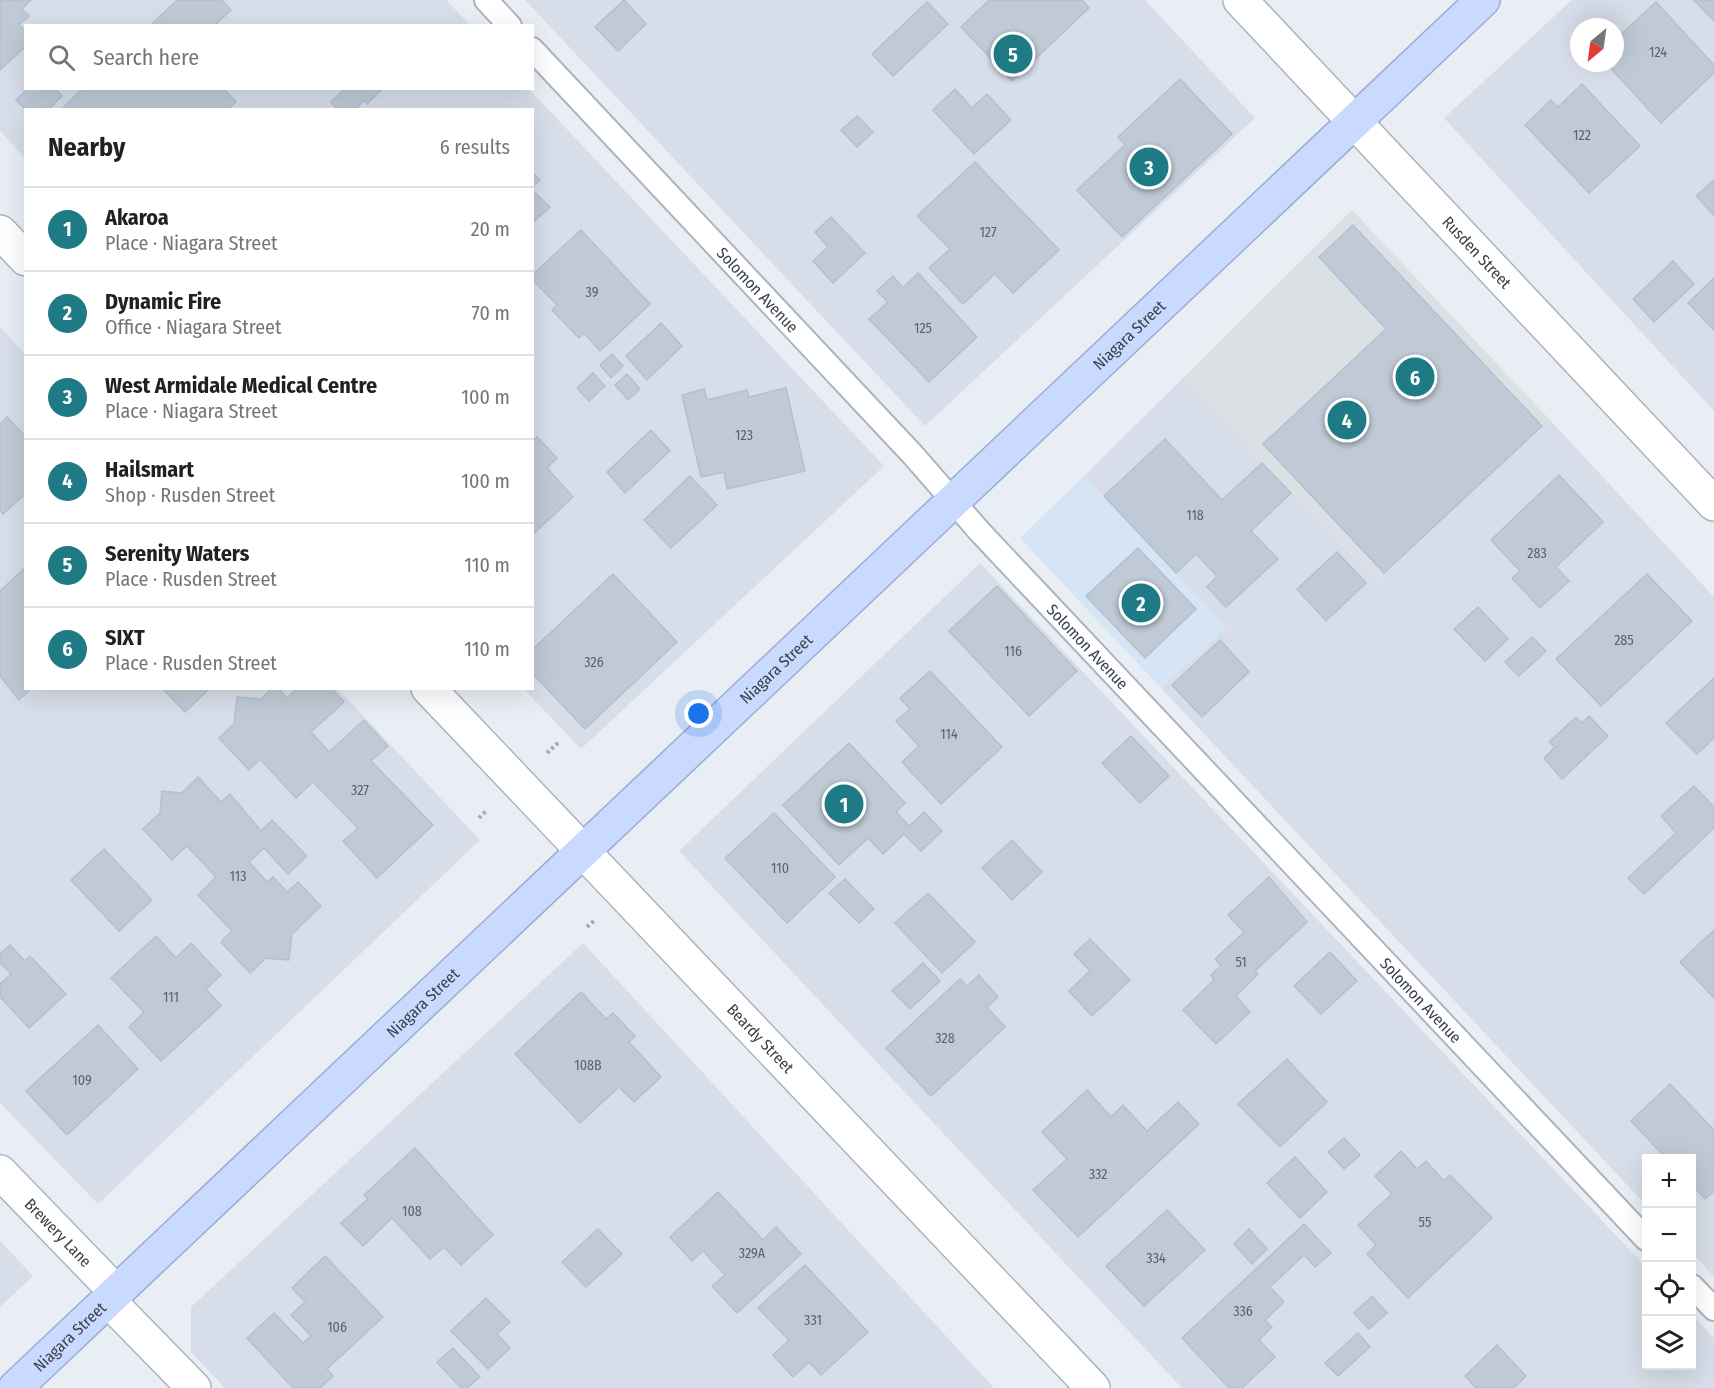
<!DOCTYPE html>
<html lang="en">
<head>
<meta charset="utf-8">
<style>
	:root { --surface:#fff; --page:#f2f2f2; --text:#202124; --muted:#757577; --line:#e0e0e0; --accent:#1e7a84 }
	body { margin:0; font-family:"Fira Sans Condensed",sans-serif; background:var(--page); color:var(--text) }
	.controls { position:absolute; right:18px; bottom:18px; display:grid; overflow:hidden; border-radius:0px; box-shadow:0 6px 24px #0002 }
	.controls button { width:54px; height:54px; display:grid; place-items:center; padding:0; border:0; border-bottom:2px solid var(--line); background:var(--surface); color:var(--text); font:30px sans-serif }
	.compass { position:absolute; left:1570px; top:18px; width:54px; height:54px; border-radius:50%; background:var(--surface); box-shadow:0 6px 24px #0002; rotate:209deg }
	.you { position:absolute; left:699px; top:714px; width:21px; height:21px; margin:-15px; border:4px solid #fff; border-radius:50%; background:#1a73e8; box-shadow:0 0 0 9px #1a73e833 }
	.badge { display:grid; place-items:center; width:39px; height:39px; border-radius:50%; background:var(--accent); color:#fff; font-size:20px; font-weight:700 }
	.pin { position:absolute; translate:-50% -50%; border:3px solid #fff; box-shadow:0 2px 6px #0006 }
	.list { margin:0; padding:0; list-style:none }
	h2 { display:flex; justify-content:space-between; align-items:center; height:78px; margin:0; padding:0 24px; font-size:26px }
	h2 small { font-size:20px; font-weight:400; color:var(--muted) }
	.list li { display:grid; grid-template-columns:39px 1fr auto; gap:18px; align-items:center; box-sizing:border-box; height:84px; padding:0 24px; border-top:2px solid var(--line) }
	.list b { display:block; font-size:22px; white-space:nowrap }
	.list p { margin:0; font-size:20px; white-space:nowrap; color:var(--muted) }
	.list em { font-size:20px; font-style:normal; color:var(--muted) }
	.icon { flex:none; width:33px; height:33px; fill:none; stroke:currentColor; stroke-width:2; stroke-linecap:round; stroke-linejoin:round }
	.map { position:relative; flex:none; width:1714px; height:1388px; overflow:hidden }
	.search { position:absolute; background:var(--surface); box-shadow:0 6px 24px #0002; left:24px; top:24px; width:510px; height:66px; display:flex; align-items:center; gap:15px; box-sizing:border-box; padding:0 21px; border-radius:0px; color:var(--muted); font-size:22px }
	.panel { position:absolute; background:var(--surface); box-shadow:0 6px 24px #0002; left:24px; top:108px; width:510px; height:582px; border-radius:0px }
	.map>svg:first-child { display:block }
	.residential { fill:#d7dee9; fill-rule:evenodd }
	.commercial { fill:#d5e5f6 }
	.industrial { fill:#dbe0e4 }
	.building { fill:#bfcad6; stroke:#b2c0d1; stroke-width:1.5 }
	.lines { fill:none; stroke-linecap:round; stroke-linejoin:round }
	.lane-casing { stroke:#acb4c0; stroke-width:26 }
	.street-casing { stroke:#acb4c0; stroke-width:36 }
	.secondary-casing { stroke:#99acd4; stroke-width:36 }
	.path { stroke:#9dacc2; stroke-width:4; stroke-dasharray:3 3; stroke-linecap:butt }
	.lane { stroke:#fff; stroke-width:22 }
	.street { stroke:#fff; stroke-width:33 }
	.secondary { stroke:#cadafe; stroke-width:33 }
	.labels { text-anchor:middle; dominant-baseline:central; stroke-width:5; stroke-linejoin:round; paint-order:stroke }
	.number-label { font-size:14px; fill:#59626c }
	.street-label { font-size:16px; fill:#373f49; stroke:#fff }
</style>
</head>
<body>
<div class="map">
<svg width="1714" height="1388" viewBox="0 0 1714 1388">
	<rect width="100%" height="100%" fill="#e9eef5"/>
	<g class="residential">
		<polygon points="0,0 446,0 470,25 26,26 26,88 529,89 884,466 581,749 524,689 532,688 532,110 26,110 25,158 0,131"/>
		<polygon points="525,0 1145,0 1255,118 925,426"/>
		<path d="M1572 0H1714V411L1444 118ZM1579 27H1615V63H1579Z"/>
		<polygon points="0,327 25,354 26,688 338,689 480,840 98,1204 0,1103"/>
		<polygon points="1184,377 1376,581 1549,419 1714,597 1714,1277 1692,1253 1692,1158 1646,1158 1646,1205 1161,688 1226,627 1084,476"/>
		<polygon points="980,563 1646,1267 1646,1366 1692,1366 1692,1315 1714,1338 1714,1388 1182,1388 679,851"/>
		<polygon points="583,943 994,1388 225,1388 191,1352 191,1307"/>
		<polygon points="0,1241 33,1276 0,1307"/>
	</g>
	<polygon class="commercial" points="1084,476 1227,627 1161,688 1020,538"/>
	<polygon class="industrial" points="1352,210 1549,419 1376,581 1184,377"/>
	<g class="building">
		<polygon points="0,0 31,0 22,9 29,16 19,25 26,32 26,46 0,70"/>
		<polygon points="177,0 222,0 231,10 214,26 150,26"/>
		<polygon points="624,0 646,24 618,51 595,27"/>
		<polygon points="989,0 1082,0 1089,8 1012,81 961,27"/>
		<polygon points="1694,0 1714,0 1714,21"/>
		<polygon points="927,2 948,24 893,76 872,54"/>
		<polygon points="1656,2 1714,65 1714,73 1661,123 1606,63 1615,63 1615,40"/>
		<polygon points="1180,79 1232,134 1122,237 1077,190 1125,145 1118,137"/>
		<polygon points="1582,84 1640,146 1589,193 1525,125 1551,100 1558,107"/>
		<polygon points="28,88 55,88 62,96 48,110 26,110 16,100"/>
		<polygon points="83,88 223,88 236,102 227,110 61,110"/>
		<polygon points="345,88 383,88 367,104 364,100 355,110 338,110 331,102"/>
		<polygon points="955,89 972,108 987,94 1011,120 974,154 933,110"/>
		<polygon points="857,116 873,132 857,147 841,130"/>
		<polygon points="975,162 1059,250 1013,293 995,274 963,304 929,268 950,249 917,216"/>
		<polygon points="532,172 540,180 532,187"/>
		<polygon points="1714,180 1714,215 1696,196"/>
		<polygon points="532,190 550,207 532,223"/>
		<polygon points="831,217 865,253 833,283 813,261 828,247 815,232"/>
		<polygon points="1353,225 1542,426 1384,573 1263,444 1386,329 1319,257"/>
		<polygon points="581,230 650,304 600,351 584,333 579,338 552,310 557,305 532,279 532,275"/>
		<polygon points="1673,261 1694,284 1654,322 1633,299"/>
		<polygon points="918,273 977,337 929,382 869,319 888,302 877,291 893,276 903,288"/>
		<polygon points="1714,278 1714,330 1688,303"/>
		<polygon points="661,323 682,346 647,380 626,356"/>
		<polygon points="612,354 623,366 611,378 600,365"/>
		<polygon points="593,373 605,386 589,401 577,388"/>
		<polygon points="627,374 640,389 628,400 615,385"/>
		<polygon points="786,388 805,471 727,489 724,472 701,477 682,395 704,389 707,400 747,390 749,397"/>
		<polygon points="7,417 26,437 26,493 3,514 0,510 0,424"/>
		<polygon points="651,430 670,451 625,493 607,472"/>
		<polygon points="537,437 557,458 547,468 573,497 532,535 532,441"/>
		<polygon points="1165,439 1222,500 1262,463 1291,493 1251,531 1278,559 1226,607 1207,587 1217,576 1196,554 1176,573 1104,496"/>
		<polygon points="1559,475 1603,522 1556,567 1569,581 1540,608 1512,578 1520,571 1491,540"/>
		<polygon points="690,476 717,505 671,548 644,520"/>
		<polygon points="1138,548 1196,609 1145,658 1086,596"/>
		<polygon points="1337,552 1366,583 1326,621 1297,589"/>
		<polygon points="26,567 26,688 32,688 19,700 0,676 0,591"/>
		<polygon points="613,574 677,642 585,729 532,673 532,650"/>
		<polygon points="1647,574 1692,621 1601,706 1556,659"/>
		<polygon points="997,586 1077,671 1029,716 949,631"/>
		<polygon points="1478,607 1508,639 1485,661 1454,629"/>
		<polygon points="1532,637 1546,651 1519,676 1505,662"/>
		<polygon points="1220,640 1249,672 1202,717 1172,685"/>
		<polygon points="930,671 1002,747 941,804 902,762 919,746 896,721 910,709 900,698"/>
		<polygon points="1714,678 1714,738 1697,754 1666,723"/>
		<polygon points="162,688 210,688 185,712"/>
		<polygon points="272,688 278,688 287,698 297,688 331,688 344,702 311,732 329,752 364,720 388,746 371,761 433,825 377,878 343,841 358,828 313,782 296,798 260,759 249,770 219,738 234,724 237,697 261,699"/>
		<polygon points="1589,716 1608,736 1562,779 1544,758 1555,747 1549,742 1576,717 1582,723"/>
		<polygon points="1131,736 1169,776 1140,803 1102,763"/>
		<polygon points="849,743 905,803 896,812 909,826 924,812 942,831 921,851 904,834 883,854 868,838 839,865 783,805"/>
		<polygon points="198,777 221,802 230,794 261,831 272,820 307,856 288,874 264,848 249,862 267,882 273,877 287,892 298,882 321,906 292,934 289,960 266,958 250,973 221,942 232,931 198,895 216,877 187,846 172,860 143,829 160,813 162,791 182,793"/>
		<polygon points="1694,786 1714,807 1714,828 1644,894 1628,878 1676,833 1661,816"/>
		<polygon points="774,813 835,877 787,923 725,858"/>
		<polygon points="1012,840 1042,872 1012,900 982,868"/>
		<polygon points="104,849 152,900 119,931 71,880"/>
		<polygon points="1269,877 1307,922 1255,971 1258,974 1236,996 1250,1012 1216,1044 1183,1010 1214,980 1211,975 1221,966 1215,959 1244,932 1228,915"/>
		<polygon points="845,879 874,909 859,923 829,893"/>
		<polygon points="928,893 975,942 942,973 895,923"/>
		<polygon points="1714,930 1714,998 1680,962"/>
		<polygon points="156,936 176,958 191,943 221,975 206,989 221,1006 161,1061 129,1027 144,1012 111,978"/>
		<polygon points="1090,939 1130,980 1092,1016 1069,991 1090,971 1074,954"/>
		<polygon points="10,945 25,961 30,956 66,994 29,1028 0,997 0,984 11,974 0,963 0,954"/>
		<polygon points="1330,952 1357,981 1321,1014 1294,986"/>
		<polygon points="923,963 940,981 910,1009 892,991"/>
		<polygon points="979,975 998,997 987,1007 1005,1027 931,1096 886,1048 960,979 967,986"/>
		<polygon points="581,992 606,1019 613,1013 635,1036 629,1042 661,1077 634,1102 619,1087 580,1123 515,1054"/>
		<polygon points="98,1025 138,1069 67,1135 26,1091"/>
		<polygon points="1287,1059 1327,1102 1280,1147 1238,1104"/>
		<polygon points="1670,1084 1714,1130 1714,1191 1705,1199 1692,1185 1692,1158 1666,1158 1631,1121"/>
		<polygon points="1087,1090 1111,1117 1123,1105 1147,1131 1178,1102 1199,1124 1078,1237 1033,1190 1067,1159 1042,1132"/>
		<polygon points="1344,1138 1360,1155 1344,1169 1328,1152"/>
		<polygon points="415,1148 493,1235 461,1265 444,1247 430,1259 392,1218 363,1246 341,1223 368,1199 364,1195"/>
		<polygon points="1401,1151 1417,1169 1426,1161 1444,1181 1450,1175 1492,1218 1408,1298 1367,1254 1376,1245 1358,1225 1392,1194 1375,1176"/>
		<polygon points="1295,1157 1327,1192 1300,1218 1267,1183"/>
		<polygon points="718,1192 763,1240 776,1227 801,1254 737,1313 712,1286 725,1275 703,1251 692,1261 670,1237"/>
		<polygon points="1167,1210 1205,1250 1144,1306 1106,1266"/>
		<polygon points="1304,1224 1331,1253 1315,1267 1304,1255 1270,1287 1284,1302 1265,1320 1272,1327 1259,1340 1275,1357 1242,1388 1229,1388 1182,1338"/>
		<polygon points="598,1229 622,1254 586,1287 562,1262"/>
		<polygon points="1249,1229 1267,1249 1252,1264 1234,1244"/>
		<polygon points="325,1256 383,1317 327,1369 333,1376 320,1388 293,1388 247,1338 274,1313 303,1343 311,1336 291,1315 305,1302 292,1288"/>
		<polygon points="805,1265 868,1332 821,1375 809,1362 793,1377 773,1355 789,1340 758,1308"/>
		<polygon points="1372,1296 1387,1313 1369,1329 1354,1313"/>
		<polygon points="486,1298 510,1322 497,1334 510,1348 488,1369 451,1331"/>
		<polygon points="1358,1333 1370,1347 1338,1376 1325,1363"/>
		<polygon points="1497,1345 1526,1376 1514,1388 1476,1388 1465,1376"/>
		<polygon points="453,1348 480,1377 467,1388 461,1388 437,1362"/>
	</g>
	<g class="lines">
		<defs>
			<g id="lane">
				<polyline points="486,0 510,26"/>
				<path id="s1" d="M532 49 913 455 980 532 1646 1239"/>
				<polyline points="1692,1286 1714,1309"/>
			</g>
			<g id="street">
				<path id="s2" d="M1240 0 1714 504"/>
				<polyline points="0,232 26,259"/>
				<path id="s3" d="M428 688 1093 1388"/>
				<path id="s4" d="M0 1172 116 1292"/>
				<polyline points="108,1300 194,1388"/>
			</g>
			<g id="secondary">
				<path id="s5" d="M15 1388 1483 0"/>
			</g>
		</defs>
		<use href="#lane" class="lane-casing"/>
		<use href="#street" class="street-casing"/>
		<use href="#secondary" class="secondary-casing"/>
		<g class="path">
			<polyline points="547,753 560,741"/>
			<polyline points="479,818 487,810"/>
			<polyline points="587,927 595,920"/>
		</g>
		<use href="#lane" class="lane"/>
		<use href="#street" class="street"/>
		<use href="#secondary" class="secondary"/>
	</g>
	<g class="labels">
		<g class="number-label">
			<text x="1658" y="52">124</text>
			<text x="1582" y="135">122</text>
			<text x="988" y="232">127</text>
			<text x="592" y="292">39</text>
			<text x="923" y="328">125</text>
			<text x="744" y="435">123</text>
			<text x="1195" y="515">118</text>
			<text x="1537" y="553">283</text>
			<text x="1624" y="640">285</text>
			<text x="1013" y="651">116</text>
			<text x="594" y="662">326</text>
			<text x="949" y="734">114</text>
			<text x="360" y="790">327</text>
			<text x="780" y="868">110</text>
			<text x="238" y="876">113</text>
			<text x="1241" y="962">51</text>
			<text x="171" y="997">111</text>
			<text x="945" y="1038">328</text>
			<text x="588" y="1065">108B</text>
			<text x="82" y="1080">109</text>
			<text x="1098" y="1174">332</text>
			<text x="412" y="1211">108</text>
			<text x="1425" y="1222">55</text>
			<text x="752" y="1253">329A</text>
			<text x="1156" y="1258">334</text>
			<text x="1243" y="1311">336</text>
			<text x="813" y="1320">331</text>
			<text x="337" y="1327">106</text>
		</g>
		<g class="street-label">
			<text stroke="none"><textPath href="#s2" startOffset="346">Rusden Street</textPath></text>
			<text stroke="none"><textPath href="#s1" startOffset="330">Solomon Avenue</textPath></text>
			<text stroke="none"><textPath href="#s5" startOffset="1533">Niagara Street</textPath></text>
			<text stroke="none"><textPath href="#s1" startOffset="816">Solomon Avenue</textPath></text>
			<text stroke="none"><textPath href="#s5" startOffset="1047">Niagara Street</textPath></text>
			<text stroke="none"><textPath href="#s1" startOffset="1302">Solomon Avenue</textPath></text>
			<text stroke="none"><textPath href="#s5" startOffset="561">Niagara Street</textPath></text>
			<text stroke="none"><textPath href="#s3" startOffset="483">Beardy Street</textPath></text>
			<text stroke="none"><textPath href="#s4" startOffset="84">Brewery Lane</textPath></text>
			<text stroke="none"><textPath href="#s5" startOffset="75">Niagara Street</textPath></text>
		</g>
	</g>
</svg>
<div class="controls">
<button>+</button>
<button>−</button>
<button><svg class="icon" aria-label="locate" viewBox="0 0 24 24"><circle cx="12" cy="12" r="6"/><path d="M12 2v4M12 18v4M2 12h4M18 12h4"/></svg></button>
<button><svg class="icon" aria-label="layers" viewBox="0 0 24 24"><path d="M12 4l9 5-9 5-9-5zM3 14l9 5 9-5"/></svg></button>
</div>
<svg class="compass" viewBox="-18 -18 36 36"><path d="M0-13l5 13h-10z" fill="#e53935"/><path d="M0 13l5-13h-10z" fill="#757577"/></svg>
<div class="you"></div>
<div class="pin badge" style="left:844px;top:804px">1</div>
<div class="pin badge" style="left:1141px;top:603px">2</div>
<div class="pin badge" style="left:1149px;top:167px">3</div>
<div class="pin badge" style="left:1347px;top:420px">4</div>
<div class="pin badge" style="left:1013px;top:54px">5</div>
<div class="pin badge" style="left:1415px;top:377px">6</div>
<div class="search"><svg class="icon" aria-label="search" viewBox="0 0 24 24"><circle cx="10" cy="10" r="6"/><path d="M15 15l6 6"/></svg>Search here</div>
<section class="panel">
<h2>Nearby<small>6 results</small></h2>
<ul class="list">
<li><span class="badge">1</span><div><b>Akaroa</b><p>Place · Niagara Street</p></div><em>20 m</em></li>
<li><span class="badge">2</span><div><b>Dynamic Fire</b><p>Office · Niagara Street</p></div><em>70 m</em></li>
<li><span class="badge">3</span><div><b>West Armidale Medical Centre</b><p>Place · Niagara Street</p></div><em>100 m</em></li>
<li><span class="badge">4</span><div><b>Hailsmart</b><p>Shop · Rusden Street</p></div><em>100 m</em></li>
<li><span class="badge">5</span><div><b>Serenity Waters</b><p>Place · Rusden Street</p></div><em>110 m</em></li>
<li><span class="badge">6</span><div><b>SIXT</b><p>Place · Rusden Street</p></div><em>110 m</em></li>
</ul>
</section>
</div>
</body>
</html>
